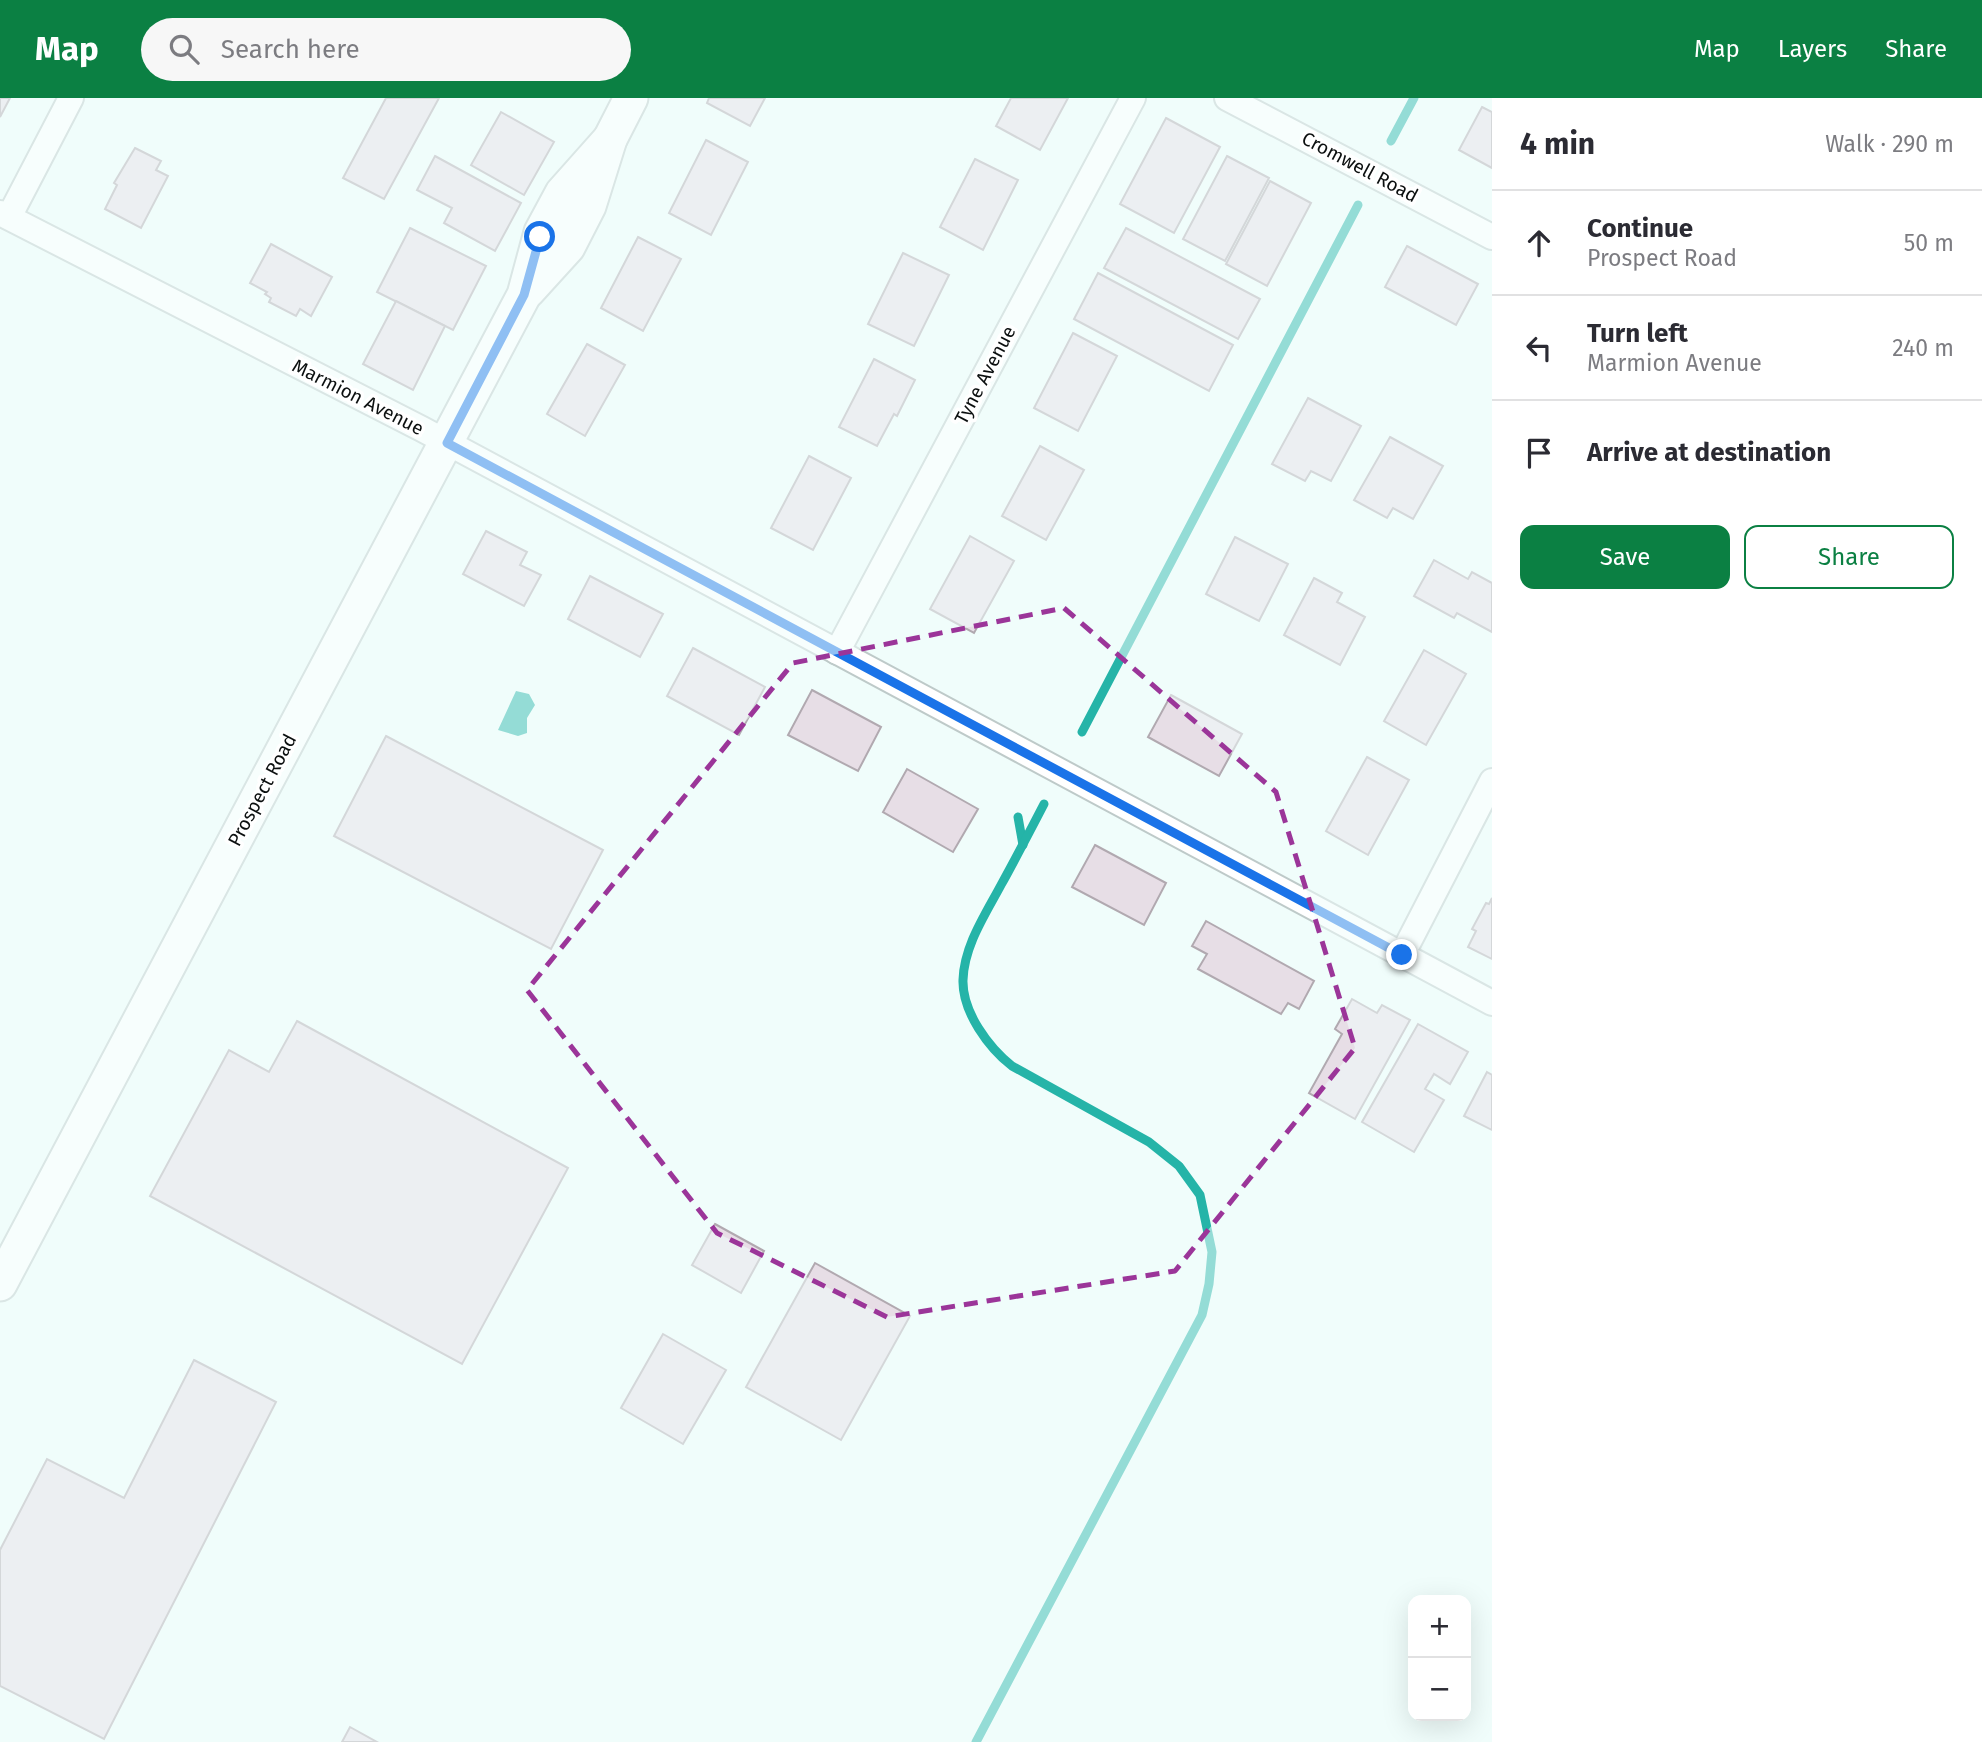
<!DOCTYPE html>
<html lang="en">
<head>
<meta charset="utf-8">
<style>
	:root { --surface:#fff; --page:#f7f7f7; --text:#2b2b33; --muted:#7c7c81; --line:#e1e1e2; --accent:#0b8043 }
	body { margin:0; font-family:"Fira Sans",sans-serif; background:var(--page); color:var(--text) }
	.controls { position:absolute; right:21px; bottom:21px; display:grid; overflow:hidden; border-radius:14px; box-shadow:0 7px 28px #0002 }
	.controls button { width:63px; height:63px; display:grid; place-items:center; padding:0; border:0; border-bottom:2px solid var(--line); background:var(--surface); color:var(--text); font:35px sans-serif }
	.stop { position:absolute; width:21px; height:21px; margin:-16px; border:5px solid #1a73e8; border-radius:50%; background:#fff }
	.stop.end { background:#1a73e8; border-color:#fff; box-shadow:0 2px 7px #0008 }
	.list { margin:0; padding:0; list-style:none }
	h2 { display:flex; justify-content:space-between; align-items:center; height:91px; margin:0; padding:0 28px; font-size:30px }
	h2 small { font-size:23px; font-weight:400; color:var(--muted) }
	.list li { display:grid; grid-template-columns:46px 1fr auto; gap:21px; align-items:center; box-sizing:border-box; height:105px; padding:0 28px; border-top:2px solid var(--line) }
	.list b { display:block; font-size:26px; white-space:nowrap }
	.list p { margin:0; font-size:23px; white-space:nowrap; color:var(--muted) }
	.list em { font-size:23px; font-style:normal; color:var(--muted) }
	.actions { display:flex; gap:14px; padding:21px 28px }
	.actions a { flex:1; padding:16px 0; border:2px solid var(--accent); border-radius:14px; text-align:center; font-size:24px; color:var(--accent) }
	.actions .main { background:var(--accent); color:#fff }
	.icon { flex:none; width:38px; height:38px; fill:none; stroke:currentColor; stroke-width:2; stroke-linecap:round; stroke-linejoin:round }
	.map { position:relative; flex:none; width:1492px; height:1644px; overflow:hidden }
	header { display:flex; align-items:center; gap:42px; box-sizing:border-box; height:98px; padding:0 35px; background:var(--accent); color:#fff }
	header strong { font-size:33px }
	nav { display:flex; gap:38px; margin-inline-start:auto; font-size:24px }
	.search { width:490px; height:63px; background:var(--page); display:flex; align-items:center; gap:18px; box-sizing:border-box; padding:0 24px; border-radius:38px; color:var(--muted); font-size:26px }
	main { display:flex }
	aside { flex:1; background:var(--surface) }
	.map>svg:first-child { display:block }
	.water { fill:#25b4a8 }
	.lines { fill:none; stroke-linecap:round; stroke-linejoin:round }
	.stream { stroke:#25b4a8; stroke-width:9 }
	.building { fill:#e7dee6; stroke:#b1a9b0; stroke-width:2 }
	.street-casing { stroke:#becac9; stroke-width:28 }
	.secondary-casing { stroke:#becac9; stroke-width:37 }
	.street { stroke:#fff; stroke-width:24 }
	.secondary { stroke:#fff; stroke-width:33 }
	.route { stroke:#1a73e8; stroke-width:9 }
	.marked { fill:none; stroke:#9b3599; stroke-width:5; stroke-dasharray:14 9; stroke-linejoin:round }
	.labels { text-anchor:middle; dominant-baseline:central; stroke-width:7; stroke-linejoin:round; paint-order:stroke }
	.street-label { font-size:19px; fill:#0b0f0f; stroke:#fff }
</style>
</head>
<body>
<header>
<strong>Map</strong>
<div class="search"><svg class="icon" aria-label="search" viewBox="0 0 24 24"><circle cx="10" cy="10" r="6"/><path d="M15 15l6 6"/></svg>Search here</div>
<nav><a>Map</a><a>Layers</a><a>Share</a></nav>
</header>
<main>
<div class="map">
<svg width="1492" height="1644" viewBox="0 0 1492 1644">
	<rect width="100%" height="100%" fill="#f0fdfb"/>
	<polygon class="water" points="516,593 529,596 535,607 527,620 527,635 518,638 498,632"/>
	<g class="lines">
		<g class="stream">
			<polyline points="1391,43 1414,0"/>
			<polyline points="1082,634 1358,107"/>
			<polyline points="1018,719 1023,747"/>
			<path d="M976 1644 1202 1217 1209 1186 1212 1154 1200 1097 1179 1068 1149 1044 1012 968C989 950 962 914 963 882 964 848 985 817 1001 787 1016 760 1030 733 1044 706"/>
		</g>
	</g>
	<g class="building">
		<polygon points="0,0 10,0 0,19"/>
		<polygon points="386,0 439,0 384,101 343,80"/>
		<polygon points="709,0 765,0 750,28 707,5"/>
		<polygon points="1011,0 1068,0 1040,52 996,28"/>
		<polygon points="1482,9 1492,14 1492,70 1459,52"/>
		<polygon points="501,14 554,44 524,97 471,67"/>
		<polygon points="1166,20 1220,49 1174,135 1120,106"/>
		<polygon points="706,42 748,64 711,137 669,115"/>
		<polygon points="135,50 161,63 156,72 168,78 141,130 105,111 117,87 114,85"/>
		<polygon points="435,58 521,105 495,153 444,125 452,110 417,92"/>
		<polygon points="1227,58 1269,80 1225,163 1183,141"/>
		<polygon points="975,61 1018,82 983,152 940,129"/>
		<polygon points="1270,83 1311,105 1267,188 1226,166"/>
		<polygon points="410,130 486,168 453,232 377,194"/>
		<polygon points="1126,130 1260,201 1238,241 1104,170"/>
		<polygon points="638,139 681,161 643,233 601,210"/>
		<polygon points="271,146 332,179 311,218 300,211 296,218 269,204 271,200 265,196 267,194 250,185"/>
		<polygon points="1407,148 1478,186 1456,227 1385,189"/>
		<polygon points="903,155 949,177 914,248 868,226"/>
		<polygon points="1098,175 1233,247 1209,293 1074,221"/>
		<polygon points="396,203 445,228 413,292 363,266"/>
		<polygon points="1073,235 1117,258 1078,333 1034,310"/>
		<polygon points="587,246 625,267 585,338 547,316"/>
		<polygon points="874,261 915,282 897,318 894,316 877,348 839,329"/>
		<polygon points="1308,300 1361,328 1331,383 1311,373 1305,383 1272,366"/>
		<polygon points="1390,339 1443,368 1413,421 1393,410 1387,420 1354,402"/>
		<polygon points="1040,348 1084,372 1046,442 1002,418"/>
		<polygon points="809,358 851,380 813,452 771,430"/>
		<polygon points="486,433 527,454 520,467 541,477 524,508 463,476"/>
		<polygon points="970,438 1014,463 974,535 930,511"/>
		<polygon points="1235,439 1288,466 1259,523 1206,496"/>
		<polygon points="1434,462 1468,481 1472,474 1492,485 1492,534 1457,515 1454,520 1414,498"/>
		<polygon points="590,478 663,516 640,559 568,521"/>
		<polygon points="1314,480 1342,495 1337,504 1365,519 1340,567 1284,537"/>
		<polygon points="693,550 765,589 739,637 667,598"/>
		<polygon points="1424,552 1466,576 1426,647 1384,623"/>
		<polygon points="812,592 881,629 858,673 788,637"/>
		<polygon points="1171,597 1242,636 1219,678 1148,639"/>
		<polygon points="386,638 603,752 551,851 334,738"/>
		<polygon points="1367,659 1409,682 1368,757 1326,733"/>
		<polygon points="907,671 978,711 953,754 883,714"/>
		<polygon points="1095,747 1166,785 1144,827 1072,789"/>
		<polygon points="1492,800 1492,861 1468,849 1476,833 1472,831 1486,805 1489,806"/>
		<polygon points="1206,823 1314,883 1299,911 1288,905 1281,916 1198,871 1207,856 1192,848"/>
		<polygon points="1352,901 1377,915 1382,907 1410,922 1355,1021 1309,995 1342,936 1335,931"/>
		<polygon points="297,923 568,1070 462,1266 150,1098 229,952 269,974"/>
		<polygon points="1418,926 1468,954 1450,986 1434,976 1425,991 1444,1002 1414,1054 1362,1024"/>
		<polygon points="1487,974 1492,977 1492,1032 1464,1018"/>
		<polygon points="715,1126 764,1153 741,1195 692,1167"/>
		<polygon points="815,1165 910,1218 841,1342 746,1289"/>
		<polygon points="663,1236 726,1272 683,1346 621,1310"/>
		<polygon points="194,1262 276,1304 104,1641 0,1588 0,1452 47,1361 124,1400"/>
		<polygon points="350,1629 377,1644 342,1644"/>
	</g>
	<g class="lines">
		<defs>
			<g id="street">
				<polyline points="1227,0 1492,139"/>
				<polyline points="0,115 422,331 1492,905"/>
				<polyline points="9,119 71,0"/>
				<polyline points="837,554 1133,0"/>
				<polyline points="1402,857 1492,683"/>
			</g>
			<g id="secondary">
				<polyline points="528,193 568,149 589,108 610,41 631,0"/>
				<polyline points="0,1186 524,197 541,134 562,95 610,41"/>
			</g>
		</defs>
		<use href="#street" class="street-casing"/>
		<use href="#secondary" class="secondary-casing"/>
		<use href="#street" class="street"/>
		<use href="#secondary" class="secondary"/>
	</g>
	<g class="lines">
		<polyline class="route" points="540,139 524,197 447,345 1402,857"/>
	</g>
	<path d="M0 0H1492V1644H0ZM1064 510 1276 694 1355 950 1175 1173 887 1219 717 1135 527 892 793 565Z" fill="#f0fdfb" fill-opacity=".55" fill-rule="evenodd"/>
	<path class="marked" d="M1064 510 1276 694 1355 950 1175 1173 887 1219 717 1135 527 892 793 565Z"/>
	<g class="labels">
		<g class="street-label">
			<text transform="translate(1360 69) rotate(28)">Cromwell Road</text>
			<text transform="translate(985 277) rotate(-62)">Tyne Avenue</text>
			<text transform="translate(358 299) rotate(27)">Marmion Avenue</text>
			<text transform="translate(262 692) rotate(-62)">Prospect Road</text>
		</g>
	</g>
</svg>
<div class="controls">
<button>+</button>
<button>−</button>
</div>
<div class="stop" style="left:540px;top:139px"></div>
<div class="stop end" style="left:1402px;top:857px"></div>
</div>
<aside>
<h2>4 min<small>Walk · 290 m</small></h2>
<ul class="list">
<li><svg class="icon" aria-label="ahead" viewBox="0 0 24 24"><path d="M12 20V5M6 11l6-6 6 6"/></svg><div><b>Continue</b><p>Prospect Road</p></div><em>50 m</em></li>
<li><svg class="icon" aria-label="left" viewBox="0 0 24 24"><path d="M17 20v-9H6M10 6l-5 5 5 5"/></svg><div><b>Turn left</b><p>Marmion Avenue</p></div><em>240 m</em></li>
<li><svg class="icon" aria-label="arrive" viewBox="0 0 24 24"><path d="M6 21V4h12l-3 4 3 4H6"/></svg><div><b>Arrive at destination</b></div></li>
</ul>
<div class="actions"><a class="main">Save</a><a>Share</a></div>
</aside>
</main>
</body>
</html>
